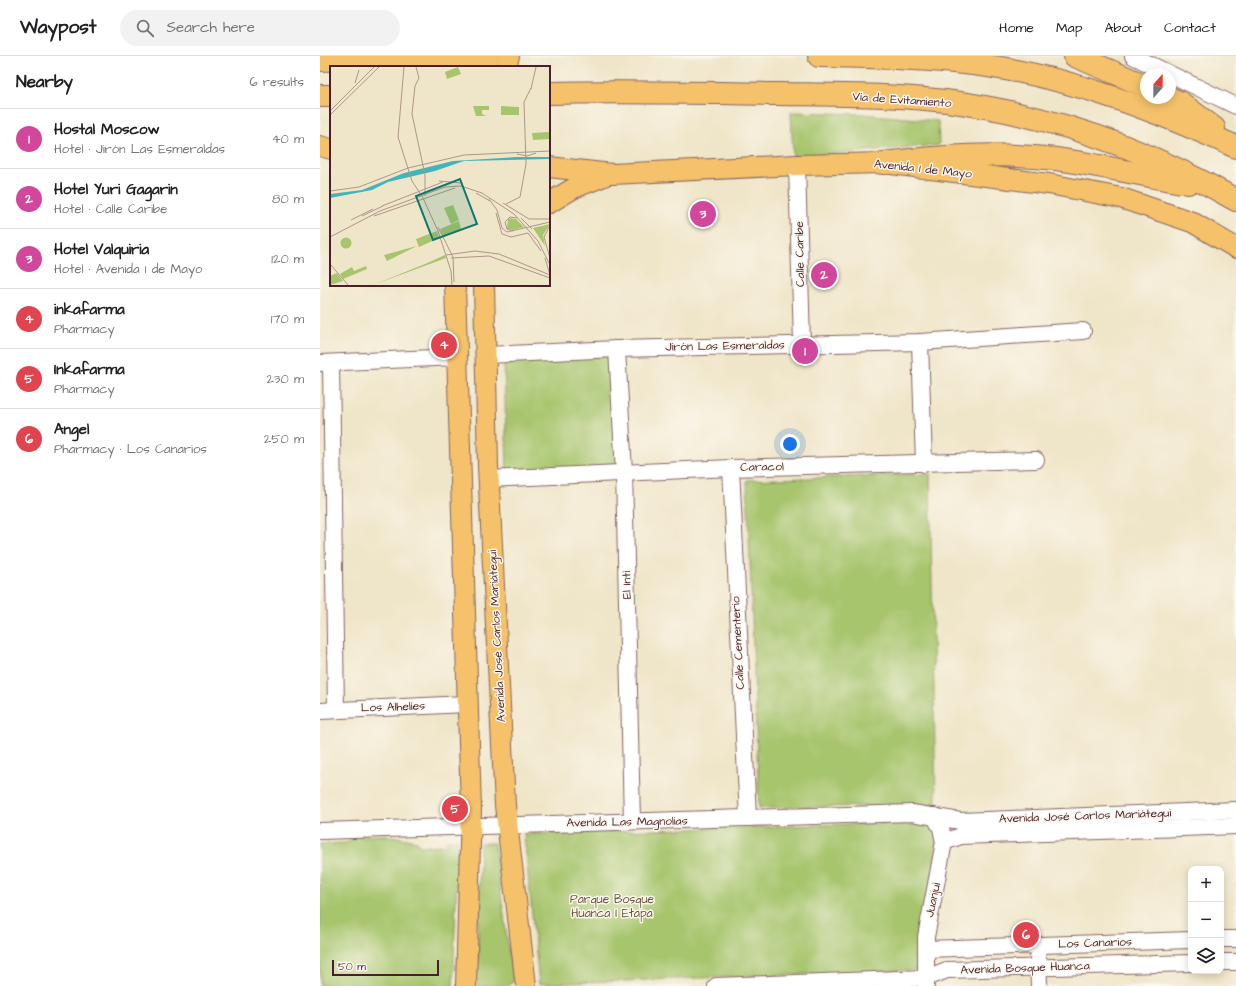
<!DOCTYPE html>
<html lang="en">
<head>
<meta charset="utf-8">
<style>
	:root { --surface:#fff; --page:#f2f2f2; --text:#202124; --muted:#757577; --line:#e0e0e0; --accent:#0b8043 }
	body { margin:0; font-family:"Architects Daughter",sans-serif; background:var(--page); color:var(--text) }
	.controls { position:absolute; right:12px; bottom:12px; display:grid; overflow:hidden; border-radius:8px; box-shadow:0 2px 10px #0003 }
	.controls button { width:36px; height:36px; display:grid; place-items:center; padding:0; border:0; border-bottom:1px solid var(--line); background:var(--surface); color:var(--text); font:20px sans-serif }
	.compass { position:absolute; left:820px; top:12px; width:36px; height:36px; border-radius:50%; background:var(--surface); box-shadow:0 2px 10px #0003; rotate:21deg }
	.scale { position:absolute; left:12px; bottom:10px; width:107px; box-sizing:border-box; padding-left:4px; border:2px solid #4a1f2b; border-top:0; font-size:11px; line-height:14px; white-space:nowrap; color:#4a1f2b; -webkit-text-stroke:3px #fbf7ec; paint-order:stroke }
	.you { position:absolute; left:470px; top:388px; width:14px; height:14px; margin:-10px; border:3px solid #fff; border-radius:50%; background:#1a73e8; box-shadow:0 0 0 6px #1a73e833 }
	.badge { display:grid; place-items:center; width:26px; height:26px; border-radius:50%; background:var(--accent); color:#fff; font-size:13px; font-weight:700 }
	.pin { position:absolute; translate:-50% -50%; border:2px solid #fff; box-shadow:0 1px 4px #0006 }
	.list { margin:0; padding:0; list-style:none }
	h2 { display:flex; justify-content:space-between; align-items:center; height:52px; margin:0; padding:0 16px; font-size:17px }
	h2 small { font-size:13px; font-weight:400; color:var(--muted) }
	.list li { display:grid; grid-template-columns:26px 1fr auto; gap:12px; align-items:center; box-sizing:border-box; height:60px; padding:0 16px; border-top:1px solid var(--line) }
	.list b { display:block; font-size:15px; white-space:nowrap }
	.list p { margin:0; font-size:13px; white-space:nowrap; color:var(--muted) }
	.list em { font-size:13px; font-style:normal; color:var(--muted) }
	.icon { flex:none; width:22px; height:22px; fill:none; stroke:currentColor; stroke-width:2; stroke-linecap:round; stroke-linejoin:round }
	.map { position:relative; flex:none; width:916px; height:930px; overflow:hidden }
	header { display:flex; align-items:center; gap:24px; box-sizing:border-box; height:56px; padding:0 20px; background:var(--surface); border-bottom:1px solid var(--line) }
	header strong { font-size:19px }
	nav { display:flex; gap:22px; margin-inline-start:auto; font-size:14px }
	.search { width:280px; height:36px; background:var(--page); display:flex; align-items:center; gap:10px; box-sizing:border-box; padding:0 14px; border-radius:22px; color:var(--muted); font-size:15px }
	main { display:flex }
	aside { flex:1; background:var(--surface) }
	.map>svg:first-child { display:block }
	.green { fill:#a7c56d; stroke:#78724c }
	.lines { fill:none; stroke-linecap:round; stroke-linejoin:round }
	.minor-casing { stroke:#846462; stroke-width:18 }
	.major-casing { stroke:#846462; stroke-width:22 }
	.highway-casing { stroke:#846462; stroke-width:24 }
	.minor { stroke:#fff; stroke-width:16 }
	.major { stroke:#f5c16b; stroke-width:20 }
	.highway { stroke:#f5c16b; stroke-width:22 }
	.highway-bridge-casing { stroke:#846462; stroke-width:24; stroke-linecap:butt }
	.highway-bridge { stroke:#f5c16b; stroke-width:22 }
	.labels { text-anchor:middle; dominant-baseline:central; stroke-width:3; stroke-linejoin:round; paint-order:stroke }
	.street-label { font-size:12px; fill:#4a1f2b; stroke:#fbf7ec }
	.park-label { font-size:12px; fill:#66513f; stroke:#fbf7ec }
	.inset-road { fill:none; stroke:#ad9689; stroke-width:1 }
	.view { fill:#0f766e; fill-opacity:0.15; stroke:#0f766e; stroke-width:2 }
	.inset-edge { fill:none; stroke:#4a1f2b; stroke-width:2 }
</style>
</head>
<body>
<header>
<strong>Waypost</strong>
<div class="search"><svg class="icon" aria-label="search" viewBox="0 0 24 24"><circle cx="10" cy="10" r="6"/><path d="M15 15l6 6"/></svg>Search here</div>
<nav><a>Home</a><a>Map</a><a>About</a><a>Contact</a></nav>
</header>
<main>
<aside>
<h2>Nearby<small>6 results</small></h2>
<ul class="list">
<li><span class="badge" style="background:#d1479c">1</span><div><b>Hostal Moscow</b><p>Hotel · Jirón Las Esmeraldas</p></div><em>40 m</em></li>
<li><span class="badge" style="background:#d1479c">2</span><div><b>Hotel Yuri Gagarin</b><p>Hotel · Calle Caribe</p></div><em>80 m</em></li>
<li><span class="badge" style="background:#d1479c">3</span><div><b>Hotel Valquiria</b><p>Hotel · Avenida 1 de Mayo</p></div><em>120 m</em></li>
<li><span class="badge" style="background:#e0444e">4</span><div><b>inkafarma</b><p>Pharmacy</p></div><em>170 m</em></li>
<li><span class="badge" style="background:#e0444e">5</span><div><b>Inkafarma</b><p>Pharmacy</p></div><em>230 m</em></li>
<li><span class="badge" style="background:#e0444e">6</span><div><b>Angel</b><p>Pharmacy · Los Canarios</p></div><em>250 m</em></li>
</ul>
</aside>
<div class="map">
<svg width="916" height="930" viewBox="0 0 916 930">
	<rect width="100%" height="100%" fill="#fbf7ec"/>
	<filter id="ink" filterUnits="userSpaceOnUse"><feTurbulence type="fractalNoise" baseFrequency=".025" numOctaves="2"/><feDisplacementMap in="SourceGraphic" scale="8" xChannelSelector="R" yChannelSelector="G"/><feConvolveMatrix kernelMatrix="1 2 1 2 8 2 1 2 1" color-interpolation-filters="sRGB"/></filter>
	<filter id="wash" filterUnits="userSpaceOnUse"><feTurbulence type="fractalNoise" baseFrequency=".012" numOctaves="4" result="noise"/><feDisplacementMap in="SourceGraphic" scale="16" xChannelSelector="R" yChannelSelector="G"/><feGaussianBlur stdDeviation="0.9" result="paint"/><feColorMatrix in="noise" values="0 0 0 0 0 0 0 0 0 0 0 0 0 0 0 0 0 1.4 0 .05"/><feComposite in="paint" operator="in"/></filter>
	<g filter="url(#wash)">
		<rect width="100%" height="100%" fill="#efe5c8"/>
		<g class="green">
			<polygon points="471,56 543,58 618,65 619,89 473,101"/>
			<polygon points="295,299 300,413 187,416 184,304"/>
			<polygon points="610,418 616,749 439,752 427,424"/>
			<polygon points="599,766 611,769 618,778 599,914 219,928 204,778"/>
			<polygon points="67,779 97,785 99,790 127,789 127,784 138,783 133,930 0,930 0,788 27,787 32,780"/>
			<polygon points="160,787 174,787 193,926 187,930 157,930"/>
		</g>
	</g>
	<g filter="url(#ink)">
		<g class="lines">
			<defs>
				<g id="minor">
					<polyline points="813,0 916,50"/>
					<polyline points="477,109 482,288"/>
					<polyline points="600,286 604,408"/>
					<polyline points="297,293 304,416 312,765"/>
					<polyline points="166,299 297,293 600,286 763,275"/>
					<polyline points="0,307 137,301"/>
					<polyline points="11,307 16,654"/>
					<polyline points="411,412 428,762"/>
					<polyline points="169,423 411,412 716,404"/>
					<polyline points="0,655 146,648"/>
					<polyline points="0,775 592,757 640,765 916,754"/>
					<polyline points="624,786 641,780 916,770"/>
					<polyline points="901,883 916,883"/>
					<polyline points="606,893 871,884"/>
					<polyline points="718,901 719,930"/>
					<polyline points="901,906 916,906"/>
					<polyline points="396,930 606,922 627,914 871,907"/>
					<polyline points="606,930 606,881 624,786 621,772 614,760"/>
				</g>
				<g id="major">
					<polyline points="186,11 189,0"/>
					<polyline points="0,90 11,93"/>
					<polyline points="229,111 292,118 477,109 563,107 729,128 801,142 872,166 916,192"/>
					<polyline points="229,147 254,132 284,120"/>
					<polyline points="135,229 151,753 146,930"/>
					<polyline points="164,229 168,410 185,749 206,930"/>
				</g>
				<g id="highway">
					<path d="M499 0C555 1 613 2 668 10 755 23 837 55 916 91"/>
					<polyline points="755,0 826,30"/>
					<path d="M229 37C306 35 383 37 459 38 527 39 598 38 665 51 753 67 838 99 916 144"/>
					<polyline points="0,40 11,40"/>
					<polyline points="850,42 861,47 894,72"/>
					<path d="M563 107C621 100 678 96 736 103 781 109 824 120 868 127"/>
				</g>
			</defs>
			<use href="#minor" class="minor-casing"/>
			<use href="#major" class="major-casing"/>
			<use href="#highway" class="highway-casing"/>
			<use href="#minor" class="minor"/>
			<use href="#major" class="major"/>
			<use href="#highway" class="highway"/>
			<defs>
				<polyline id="highway-bridge" points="0,4 168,0"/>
			</defs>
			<use href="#highway-bridge" class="highway-bridge-casing"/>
			<use href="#highway-bridge" class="highway-bridge"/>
		</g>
	</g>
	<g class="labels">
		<g class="street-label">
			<text transform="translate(582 44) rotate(4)">Vía de Evitamiento</text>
			<text transform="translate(603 113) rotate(6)">Avenida 1 de Mayo</text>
			<text transform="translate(480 198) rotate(-91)">Calle Caribe</text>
			<text transform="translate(405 290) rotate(-1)">Jirón Las Esmeraldas</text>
			<text transform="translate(442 411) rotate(-1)">Caracol</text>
			<text transform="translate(307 529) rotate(-91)">El Inti</text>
			<text transform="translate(177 580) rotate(-93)">Avenida José Carlos Mariátegui</text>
			<text transform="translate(418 587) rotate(-93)">Calle Cementerio</text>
			<text transform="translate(73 651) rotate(-2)">Los Alhelíes</text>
			<text transform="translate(765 760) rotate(-2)">Avenida José Carlos Mariátegui</text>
			<text transform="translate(307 766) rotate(-1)">Avenida Las Magnolias</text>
			<text transform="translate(613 844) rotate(-78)">Juanjui</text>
			<text transform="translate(775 887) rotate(-2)">Los Canarios</text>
			<text transform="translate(705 912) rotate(-2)">Avenida Bosque Huanca</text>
		</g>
		<g class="park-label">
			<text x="292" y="843">Parque Bosque<tspan x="292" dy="14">Huanca I Etapa</tspan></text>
		</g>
	</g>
	<g transform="translate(10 10)">
		<rect width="220" height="220" fill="#efe5c8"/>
		<path d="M128 1 131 8 117 13 115 6ZM143 40H159V44H152V48L156 50H146ZM171 40 189 41V49H171ZM219 66V73L203 74 202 67ZM123 139 129 154 121 158 114 142ZM178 152 186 153 194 161 183 164 177 163ZM129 155 131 163 113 170 110 163ZM220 158 213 169 215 180 203 162ZM107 165 109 172 89 181 86 173ZM10.5 177a5.5 5.5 0 1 1 11 0a5.5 5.5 0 1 1-11 0ZM87 180 57 195 54 189 83 181ZM115 189 116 192 43 219 95 198ZM36 200 37 203 13 213 10 208 22 201 24 205ZM7 207 13 215 0 219V210Z" fill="#a7c56d"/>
		<path d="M187 91H220V93L134 95 105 105 58 116 42 124 0 132V128L32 124 74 107 123 95Z" fill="#44b4bc"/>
		<path class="inset-road" d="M74 1 68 71 82 115 93 132 108 165 121 205 122 219M86 1 89 12 85 20 82 48 95 109V130M25 17 29 4M201 23 206 1M0 45 44 1M0 49 49 1M187 88 197 90 206 87M109 115 132 117M0 125 29 121 78 102 134 89 220 85M146 127 160 135M159 133 167 144 172 162 177 166 220 156M173 137 199 153H220M176 138 190 131 196 98 194 36 201 22M52 140 113 116M166 147 172 168 181 171 198 167 211 185M32 150 53 140M44 150 125 122M191 152 202 163M21 154 43 143M220 159 214 171 220 192M108 161 123 191 124 216M183 165 177 163 175 156 180 151 187 152M0 171 50 145 115 121 131 120 152 127 184 148 208 175 220 199M116 189 145 185 169 188 220 209M121 192 159 190 220 212M215 192 220 209M0 198 18 219"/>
		<path class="view" d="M130 113 147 158 103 174 86 130Z"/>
		<rect width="220" height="220" class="inset-edge"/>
	</g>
</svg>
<div class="controls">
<button>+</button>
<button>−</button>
<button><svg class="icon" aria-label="layers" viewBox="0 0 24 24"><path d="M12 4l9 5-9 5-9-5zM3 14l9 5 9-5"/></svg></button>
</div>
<svg class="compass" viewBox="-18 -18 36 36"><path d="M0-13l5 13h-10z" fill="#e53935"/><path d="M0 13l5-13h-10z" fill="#757577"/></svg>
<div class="scale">50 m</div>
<div class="you"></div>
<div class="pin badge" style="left:485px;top:295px;background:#d1479c">1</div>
<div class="pin badge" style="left:504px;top:219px;background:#d1479c">2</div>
<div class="pin badge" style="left:383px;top:158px;background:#d1479c">3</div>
<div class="pin badge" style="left:124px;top:289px;background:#e0444e">4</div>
<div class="pin badge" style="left:135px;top:753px;background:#e0444e">5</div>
<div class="pin badge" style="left:706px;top:879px;background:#e0444e">6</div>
</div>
</main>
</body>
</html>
